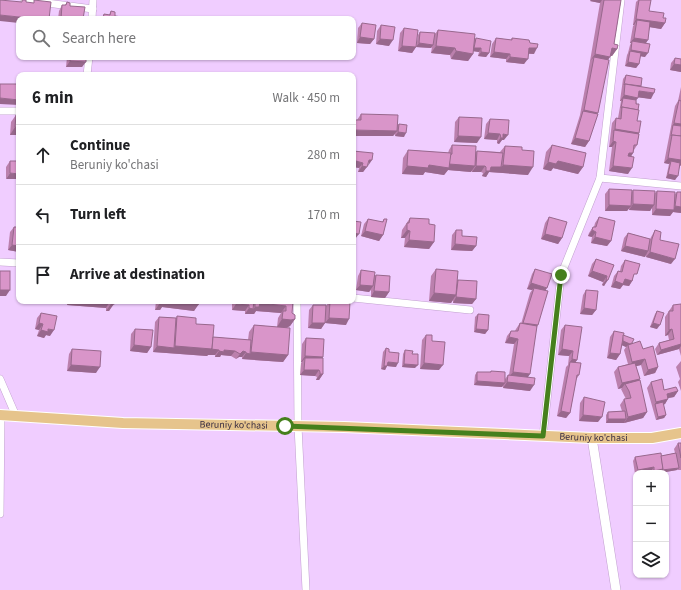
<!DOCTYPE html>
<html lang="en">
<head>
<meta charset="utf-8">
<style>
	:root { --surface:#fff; --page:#f6f6f6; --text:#202124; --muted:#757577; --line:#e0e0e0 }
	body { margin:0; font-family:"Source Sans 3",sans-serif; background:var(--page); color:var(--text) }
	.controls { position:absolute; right:12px; bottom:12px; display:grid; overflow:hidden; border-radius:8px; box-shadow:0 1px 3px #0004 }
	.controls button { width:36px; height:36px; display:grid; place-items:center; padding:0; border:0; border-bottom:1px solid var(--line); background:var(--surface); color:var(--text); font:20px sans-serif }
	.stop { position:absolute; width:12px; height:12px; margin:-9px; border:3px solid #45801c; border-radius:50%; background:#fff }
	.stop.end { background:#45801c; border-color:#fff; box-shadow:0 1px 4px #0008 }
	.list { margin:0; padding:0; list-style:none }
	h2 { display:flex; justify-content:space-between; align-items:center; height:52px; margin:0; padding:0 16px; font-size:17px }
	h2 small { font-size:13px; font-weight:400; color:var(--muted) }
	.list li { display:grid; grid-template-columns:26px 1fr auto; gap:12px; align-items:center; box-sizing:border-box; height:60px; padding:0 16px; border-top:1px solid var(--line) }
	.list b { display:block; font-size:15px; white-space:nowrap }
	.list p { margin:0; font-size:13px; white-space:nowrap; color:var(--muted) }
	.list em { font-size:13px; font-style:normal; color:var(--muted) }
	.icon { flex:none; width:22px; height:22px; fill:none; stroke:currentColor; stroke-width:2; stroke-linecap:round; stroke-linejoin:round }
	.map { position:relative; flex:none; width:681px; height:590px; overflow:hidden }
	.search { position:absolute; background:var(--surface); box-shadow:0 1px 3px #0004; left:16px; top:16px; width:340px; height:44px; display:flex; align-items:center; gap:10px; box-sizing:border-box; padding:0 14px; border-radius:8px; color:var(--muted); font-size:15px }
	.panel { position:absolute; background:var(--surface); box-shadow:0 1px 3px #0004; left:16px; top:72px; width:340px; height:232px; border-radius:8px }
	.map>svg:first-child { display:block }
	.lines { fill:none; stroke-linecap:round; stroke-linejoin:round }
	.street-casing { stroke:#c1a0cf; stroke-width:8 }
	.secondary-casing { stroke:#c1a0cf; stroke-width:10 }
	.primary-casing { stroke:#fff; stroke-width:12 }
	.street { stroke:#fff; stroke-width:7 }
	.secondary { stroke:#fff; stroke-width:9 }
	.primary { stroke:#e6c48c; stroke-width:10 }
	.wall { fill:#bb80ad }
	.shaded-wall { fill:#98688d }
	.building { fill:#d995c9; stroke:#98688d }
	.route { stroke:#45801c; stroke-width:5 }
	.labels { text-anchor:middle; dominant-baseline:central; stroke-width:3; stroke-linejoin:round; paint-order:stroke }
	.street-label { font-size:10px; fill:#3c2f42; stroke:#f5e1fe }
</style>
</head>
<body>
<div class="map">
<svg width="681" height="590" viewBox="0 0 681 590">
	<rect width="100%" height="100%" fill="#f0cdff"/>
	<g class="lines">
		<defs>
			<g id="street">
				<polyline points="24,0 93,9"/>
				<polyline points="92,19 93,0"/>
				<polyline points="87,75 89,57"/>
				<polyline points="0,111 19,111"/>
				<polyline points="600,178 681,186"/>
				<polyline points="0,262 19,263"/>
				<polyline points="353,298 470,310"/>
				<polyline points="297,301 298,426 306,590"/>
				<polyline points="0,379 16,416"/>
				<polyline points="543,436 561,275 600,178 621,0"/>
				<polyline points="0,514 1,415"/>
			</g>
			<polyline id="secondary" points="592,438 616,590"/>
			<g id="primary">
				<path id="s1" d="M0 415 123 423 344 427 592 438H652L681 433"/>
			</g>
		</defs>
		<use href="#street" class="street-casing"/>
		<use href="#secondary" class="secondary-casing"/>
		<use href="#primary" class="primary-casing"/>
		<use href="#street" class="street"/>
		<use href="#secondary" class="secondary"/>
		<use href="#primary" class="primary"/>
	</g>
	<g class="wall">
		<polygon points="591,0 621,0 614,44 617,49 612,56 610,56 608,59 597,113 589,141 585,147 571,144 580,115 590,61 600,3 590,1"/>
		<polygon points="638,0 639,0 649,11 663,18 665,23 661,29 650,27 646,43 645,57 640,56 639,64 636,68 625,66 627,55 628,53 630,45 631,43 630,43 633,26 634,25 633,25 636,2"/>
		<polygon points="67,2 70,6 83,19 58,19 59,11 62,5 65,5"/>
		<polygon points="111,11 115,16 121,19 101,19 104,14 109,15"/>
		<polygon points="362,23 374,39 370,44 357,43 358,28"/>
		<polygon points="381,25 389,46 376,44 377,31"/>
		<polygon points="404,28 416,47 412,53 398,51 400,33"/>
		<polygon points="438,30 474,41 476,38 489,53 486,57 478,56 479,52 473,51 473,54 468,61 451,59 450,55 431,53 432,47 431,48 416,47 418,35 420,32 435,34"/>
		<polygon points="496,38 511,40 512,38 530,43 534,54 528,54 524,64 506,62 506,59 490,57 492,44"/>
		<polygon points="67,57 86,57 82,67 66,67"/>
		<polygon points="675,58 681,59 681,72 670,70 671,63"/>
		<polygon points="626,75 641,86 651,99 638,97 636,100 638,110 637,121 639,133 637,145 634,150 633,153 631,157 628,174 609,171 612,147 609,147 612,123 616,118 618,118 621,101 620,101 623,79"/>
		<polygon points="681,87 681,165 680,166 675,180 666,178 669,164 664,163 675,106 678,101"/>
		<polygon points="361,114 397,125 399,124 404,137 395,136 395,134 393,136 357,120"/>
		<polygon points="16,115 19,115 19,135 10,135 11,122"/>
		<polygon points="459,117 477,143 454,142 455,122"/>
		<polygon points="490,119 504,140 502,140 499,144 497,143 497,140 484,139 486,124"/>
		<polygon points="452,145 476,152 477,151 500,152 505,146 522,150 528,175 489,172 486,177 482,176 483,173 481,172 472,172 472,170 471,172 448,170 444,175 425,172 423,175 402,174 403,158 408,150 448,153 449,150"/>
		<polygon points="552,145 583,167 578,174 553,168 551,171 543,169 546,152"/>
		<polygon points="353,151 367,166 363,172 358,172 359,168 355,167 353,172"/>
		<polygon points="10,161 19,161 6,179 6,167"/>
		<polygon points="609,189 632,192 633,190 655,193 657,191 675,194 677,192 681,213 673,212 670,216 652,215 652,207 650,211 629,210 629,208 627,211 605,211 605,194"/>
		<polygon points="549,217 562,238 558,244 541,239 545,223"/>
		<polygon points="599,217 611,241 607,246 591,243 592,237 588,236 589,233 593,227 594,227 595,223"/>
		<polygon points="410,218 429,224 434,242 429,249 404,247 405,238 401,238 402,230"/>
		<polygon points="368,219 382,222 384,219 383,235 379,241 361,236 364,224"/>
		<polygon points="14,227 19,252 8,250 10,232"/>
		<polygon points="456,230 462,236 476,246 472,251 451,250 452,235"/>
		<polygon points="655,230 671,264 646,257 646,254 645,257 621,251 624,238 628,233 650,239"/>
		<polygon points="596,259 614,265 604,286 602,285 603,282 588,276 592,264"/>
		<polygon points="625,260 633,280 629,286 623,285 620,289 611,287 614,276 618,271 620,271 621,266"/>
		<polygon points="436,269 458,280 476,299 472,304 453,303 453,300 451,303 429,301 431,276"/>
		<polygon points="535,269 545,291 537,326 528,377 530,391 503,388 503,386 502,387 474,385 475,375 477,372 490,372 491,371 505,379 508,375 509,375 514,344 505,343 507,336 511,331 515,331 516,329 520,323 521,324 530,293 532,290 527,289 532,274"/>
		<polygon points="361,270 374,276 376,275 389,292 385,298 371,297 371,290 369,292 356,290 358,276"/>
		<polygon points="586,290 596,310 592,315 580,314 583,295"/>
		<polygon points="67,301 114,301 109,311 106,311 106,308 67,305"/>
		<polygon points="156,301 199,301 194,311 162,307 160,310 155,310"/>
		<polygon points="232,301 293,301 292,313 295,319 290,326 286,328 288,355 283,362 242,359 242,357 239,357 236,359 231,356 221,355 220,357 215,357 215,355 208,355 207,356 153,352 155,322 159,317 176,318 177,316 196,324 213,337 248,340 249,332 254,325 277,327 278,318 281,313 256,311 254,314 245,314 245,311 232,310"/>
		<polygon points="330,301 346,325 325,323 321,329 308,328 309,310 313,305 326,306"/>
		<polygon points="681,304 681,356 679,349 657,355 655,349 659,343 669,340 668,335 665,336 665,317 673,305 681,305"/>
		<polygon points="657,311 657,329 650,327 655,314"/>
		<polygon points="41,313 50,336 46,335 44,338 37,336 39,330 35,329 37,318"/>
		<polygon points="478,314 488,330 485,334 474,332 475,317"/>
		<polygon points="565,325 577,360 575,362 579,375 576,380 570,413 566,418 557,416 566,367 568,365 569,356 558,355 561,330"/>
		<polygon points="135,329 151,347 147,353 130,351 131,334"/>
		<polygon points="614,331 623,335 632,343 643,349 658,367 655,373 644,376 641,365 636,366 639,380 647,412 643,418 624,423 606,423 606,415 608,412 622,411 620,405 624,399 626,399 621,389 622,388 618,389 614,372 618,367 628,364 624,350 626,347 622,345 620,354 616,360 607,358 610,337"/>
		<polygon points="426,335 432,341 439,370 420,369 422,340"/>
		<polygon points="306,338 323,357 322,358 323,374 319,380 316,380 317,377 315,376 300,375 301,363 302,362 301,362 302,344"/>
		<polygon points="386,348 389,352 396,367 387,366 385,370 381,369 383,352"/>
		<polygon points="72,349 96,373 67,371 69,354"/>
		<polygon points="405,350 412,354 415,368 402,367 403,354"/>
		<polygon points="681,361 681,391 678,382 680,379 676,367"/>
		<polygon points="651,382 664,390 678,391 674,397 668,398 665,404 663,405 666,415 664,418 656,420 647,388"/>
		<polygon points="584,397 598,422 579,421 580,403"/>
		<polygon points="678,443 681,443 681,470 678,470 678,469 677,470 660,473 651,473 651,471 635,474 633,461 635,457 661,456 675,453 674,449"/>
	</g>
	<g class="shaded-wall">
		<polygon points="591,0 602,0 600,3 590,1"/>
		<polygon points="0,15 38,19 19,19 19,23 0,21"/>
		<polygon points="636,19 665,23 661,29 636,25 637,20 634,25 633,25"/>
		<polygon points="360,37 374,39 370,44 357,43"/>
		<polygon points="634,38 648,40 644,46 632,41 631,43 630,43"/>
		<polygon points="380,39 393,40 389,46 376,44"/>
		<polygon points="419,43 433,45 431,48 416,47"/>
		<polygon points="402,46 416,47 412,53 398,51"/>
		<polygon points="436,46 455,48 450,55 431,53"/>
		<polygon points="474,48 481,48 479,52 472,51"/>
		<polygon points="529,48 537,48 534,54 525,53"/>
		<polygon points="612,48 617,49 612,56 607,55"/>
		<polygon points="631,50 648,53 645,57 629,54"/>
		<polygon points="456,51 473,54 468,61 451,59"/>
		<polygon points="481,52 489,53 486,57 478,56"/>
		<polygon points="494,52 510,54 506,59 490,57"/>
		<polygon points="595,54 610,57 605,64 594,57 590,61"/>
		<polygon points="510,57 528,59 524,64 506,62"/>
		<polygon points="70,61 86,62 82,67 66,67"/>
		<polygon points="628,62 639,64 636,68 625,66"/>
		<polygon points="674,64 681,65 681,72 670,70"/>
		<polygon points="639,91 654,93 651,99 635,97"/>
		<polygon points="624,95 638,98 634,103 623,98 621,101 620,101"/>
		<polygon points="0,98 19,100 19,105 0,104"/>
		<polygon points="584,110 598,113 594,118 583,111 580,115"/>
		<polygon points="674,123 681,124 681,130 673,125"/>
		<polygon points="15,127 19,127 19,135 10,135"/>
		<polygon points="615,129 639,133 635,138 614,130 611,134"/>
		<polygon points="353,130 397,131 393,136 353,136"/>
		<polygon points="398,132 406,133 404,137 395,136"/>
		<polygon points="488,133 500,134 497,140 484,139"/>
		<polygon points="503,134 508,135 504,140 502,140 499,144 497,143"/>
		<polygon points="458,136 481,137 477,143 454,142"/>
		<polygon points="575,138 589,141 585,147 571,144"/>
		<polygon points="613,141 616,142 612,147 609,147"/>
		<polygon points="629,153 633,153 629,159 625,158"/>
		<polygon points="668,158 681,160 681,165 680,166 671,161 669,164 664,163"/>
		<polygon points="369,160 372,160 368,166"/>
		<polygon points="356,161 363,163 359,168 353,167"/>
		<polygon points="558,161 583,167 578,174 553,168"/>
		<polygon points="548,162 556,164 551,171 543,169"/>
		<polygon points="449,164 475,166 471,172 448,170 444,175 425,172 423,175 402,174 407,166 429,165"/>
		<polygon points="503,165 533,167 528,175 489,172 486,177 482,176 486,171 491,167 501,167"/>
		<polygon points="362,166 367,167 363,172 358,172"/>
		<polygon points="476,166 485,166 481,172 472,172"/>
		<polygon points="613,166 632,168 628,174 609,171"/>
		<polygon points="10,173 19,174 19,179 6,179"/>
		<polygon points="668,174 678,176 675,180 666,178"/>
		<polygon points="633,204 654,205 650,211 629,210"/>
		<polygon points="609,205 631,206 627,211 605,211"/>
		<polygon points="675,206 681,207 681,213 673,212 670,216 652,215 656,209 673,210"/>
		<polygon points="407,230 410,231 405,238 401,238"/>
		<polygon points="592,230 596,232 592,237 588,236"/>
		<polygon points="365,231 383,235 379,241 361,236"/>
		<polygon points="353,233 359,234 355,239 353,239"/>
		<polygon points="545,234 562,238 558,244 541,239"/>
		<polygon points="595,237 611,241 607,246 591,243"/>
		<polygon points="409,240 434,242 429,249 404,247"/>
		<polygon points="455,244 476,246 472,251 451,250"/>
		<polygon points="12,245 19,246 19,252 8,250"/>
		<polygon points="625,246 648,251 645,257 621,251"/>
		<polygon points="650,252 675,259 671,264 646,257"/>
		<polygon points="592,271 607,276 603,282 588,276"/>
		<polygon points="625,279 632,281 629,286 623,285 620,289 611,287 615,281"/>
		<polygon points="606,280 608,280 604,286 602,285"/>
		<polygon points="531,283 547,288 543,294 534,288 532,290 527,289"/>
		<polygon points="360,285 373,286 369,292 356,290"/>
		<polygon points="0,290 10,290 6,296 0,296"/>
		<polygon points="374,291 389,292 385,298 371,297"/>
		<polygon points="434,293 456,295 451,303 429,301"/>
		<polygon points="456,297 476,299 472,304 453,303"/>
		<polygon points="70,301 110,301 106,308 67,305"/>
		<polygon points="166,301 175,301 199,304 194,311 162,307 160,310 155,310 160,303"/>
		<polygon points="260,303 286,306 281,313 256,311 254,314 245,314 249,308 253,309 255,307"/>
		<polygon points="111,304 114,304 109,311 106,311"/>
		<polygon points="236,304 249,305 245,311 232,310"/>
		<polygon points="584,308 596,310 592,315 580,314"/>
		<polygon points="329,318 349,319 346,325 325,323"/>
		<polygon points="282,319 295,319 290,326 286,328 277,327"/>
		<polygon points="39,323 43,324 39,330 35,329"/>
		<polygon points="312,323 325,323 321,329 308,328"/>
		<polygon points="523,323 538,325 534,331 519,328"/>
		<polygon points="653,323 660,325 657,329 650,327"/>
		<polygon points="48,329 54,330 50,336 46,335 44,338 37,336 41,330"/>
		<polygon points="476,329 488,330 485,334 474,332"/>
		<polygon points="672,329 668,335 665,336 669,330"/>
		<polygon points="509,337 518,339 514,344 505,343"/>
		<polygon points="622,340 632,345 628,345 626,347 619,344"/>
		<polygon points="681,344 681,346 679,349 657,355 661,350"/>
		<polygon points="134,345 151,347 147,353 130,351"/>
		<polygon points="157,346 174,348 175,346 212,349 219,350 215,355 208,355 207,356 153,352"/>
		<polygon points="562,349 573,351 569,356 558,355"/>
		<polygon points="224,350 235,351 231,356 221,355 220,357 215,357 219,351"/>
		<polygon points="243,351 246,352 242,357 239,357 236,359 240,354"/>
		<polygon points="251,352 288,355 283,362 242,359 246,353 250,354"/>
		<polygon points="610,353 620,354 616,360 607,358"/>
		<polygon points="305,356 323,357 319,363 305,358 302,362 301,362"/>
		<polygon points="572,359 577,360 573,366 570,362"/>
		<polygon points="645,359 641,365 629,368 632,362"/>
		<polygon points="388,362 398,363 396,367 387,366 385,370 381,369"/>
		<polygon points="424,363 443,365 439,370 420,369"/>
		<polygon points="404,364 418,365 415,368 402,367"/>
		<polygon points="71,365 100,367 96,373 67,371"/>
		<polygon points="658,367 655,373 644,376 648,370"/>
		<polygon points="304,370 319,370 315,376 300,375"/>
		<polygon points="513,372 530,374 526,380 509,377"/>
		<polygon points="320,374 323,374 319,380 316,380"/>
		<polygon points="640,379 636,385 625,384 622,388 618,389 622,383"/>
		<polygon points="477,381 505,383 502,387 474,385"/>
		<polygon points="507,382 534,385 530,391 503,388"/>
		<polygon points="678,391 674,397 663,399 667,394"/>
		<polygon points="668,399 665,404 656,407 655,404 656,402"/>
		<polygon points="561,411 570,413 566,418 557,416"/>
		<polygon points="647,412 643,418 624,423 628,417"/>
		<polygon points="583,415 602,417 598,422 579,421"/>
		<polygon points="666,415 664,418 656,420 658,417"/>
		<polygon points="608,419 626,419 624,423 606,423"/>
		<polygon points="654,467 651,471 635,474 638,470"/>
		<polygon points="679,468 677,470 660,473 652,473 654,471"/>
	</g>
	<g class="building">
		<polygon points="0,0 22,2 22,0 26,0 26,2 34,3 34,0 51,2 49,19 38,19 0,15"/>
		<polygon points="604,0 621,0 614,44 618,45 617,49 612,48 610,57 595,54"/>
		<polygon points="639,0 651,0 649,11 664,13 663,18 666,18 665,23 636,19"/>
		<polygon points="67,2 70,3 70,6 85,7 83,19 61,19 62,5 66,5"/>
		<polygon points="111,11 115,12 115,16 122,17 121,19 103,19 104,14 110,15"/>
		<polygon points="637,20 650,22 648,40 634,38"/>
		<polygon points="362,23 376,25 374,39 360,37"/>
		<polygon points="381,25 395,27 393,40 380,39"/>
		<polygon points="404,28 418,30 416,47 402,46"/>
		<polygon points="438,30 475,34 473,54 456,51 455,48 436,46"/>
		<polygon points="420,32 435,33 433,45 419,43"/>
		<polygon points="476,38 491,41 489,53 481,52 481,48 474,48"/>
		<polygon points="496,38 512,40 512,38 529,40 530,43 538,44 537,48 529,48 528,59 510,57 510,54 494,52"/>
		<polygon points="632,41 650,44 648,53 631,50"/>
		<polygon points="630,51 641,53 639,64 628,62"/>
		<polygon points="70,57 86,57 86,62 70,61"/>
		<polygon points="594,57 609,60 598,113 584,110"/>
		<polygon points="675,58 681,59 681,65 674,64"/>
		<polygon points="626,75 642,78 641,86 625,84 624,85"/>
		<polygon points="0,84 19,84 19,100 0,98"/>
		<polygon points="625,84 655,89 654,93 639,91 638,98 624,95"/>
		<polygon points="623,98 636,100 636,104 639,104 638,110 622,107 622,108 621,108"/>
		<polygon points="679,100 681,101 681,124 674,123"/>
		<polygon points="622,107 639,110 637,121 641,121 639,133 615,129 616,118 621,119"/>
		<polygon points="583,111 598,114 589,141 575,138"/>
		<polygon points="361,114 398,115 397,131 353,130 353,120 361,120"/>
		<polygon points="16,115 19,115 19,127 15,127"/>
		<polygon points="459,117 482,118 481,137 458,136"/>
		<polygon points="490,119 509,120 508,135 503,134 503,138 501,138 500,134 488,133"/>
		<polygon points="399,124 407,125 406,133 398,132"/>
		<polygon points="673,125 681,126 681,136 672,135 671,136"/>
		<polygon points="614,130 639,134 637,145 634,145 633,153 629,153 628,156 634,157 632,168 613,166 616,142 613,141"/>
		<polygon points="672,135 681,136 681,160 668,158"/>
		<polygon points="452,145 476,146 475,166 449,164 450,155 452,154"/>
		<polygon points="552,145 586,153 583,167 558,161 556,164 548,162"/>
		<polygon points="505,146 522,147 522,150 534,151 533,167 503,165"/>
		<polygon points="408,150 451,153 449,168 429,165 428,168 407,166"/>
		<polygon points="353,151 373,153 372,160 369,160 367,167 362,166 363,163 356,161 355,169 353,169"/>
		<polygon points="477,151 503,153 501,167 491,167 490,171 486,171 486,167 485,166 476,166"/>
		<polygon points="10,161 19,161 19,174 10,173"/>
		<polygon points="671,161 680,163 678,176 668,174"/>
		<polygon points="609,189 632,190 631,206 609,205"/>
		<polygon points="633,190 655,191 654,205 633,204"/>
		<polygon points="657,191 675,192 674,210 656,209"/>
		<polygon points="677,192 681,192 681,207 675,206"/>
		<polygon points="549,217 567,222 562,238 545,234"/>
		<polygon points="599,217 615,221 611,241 595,237 596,232 592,230 593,227 596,227"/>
		<polygon points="410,218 429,219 429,224 435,225 434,242 409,240 410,231 407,230 407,223 409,223"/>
		<polygon points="368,219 383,222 384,219 387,219 383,235 365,231"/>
		<polygon points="353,221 361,222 359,234 353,233"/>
		<polygon points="14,227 19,227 19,246 12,245"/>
		<polygon points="456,230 462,230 462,236 477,237 476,246 455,244"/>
		<polygon points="655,230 661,232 660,240 679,244 675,259 650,252 652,239"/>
		<polygon points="628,233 650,239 648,251 625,246"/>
		<polygon points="596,259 614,265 608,280 606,280 607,276 592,271"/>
		<polygon points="625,260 640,264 637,274 634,274 632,281 625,279 623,284 615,281 618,271 622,272"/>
		<polygon points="436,269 458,271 456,295 434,293"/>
		<polygon points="535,269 552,274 547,288 531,283"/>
		<polygon points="361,270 375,272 373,286 360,285"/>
		<rect x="0" y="271" width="10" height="19"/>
		<polygon points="376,275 390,276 389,292 374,291"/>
		<polygon points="458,280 477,281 476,299 456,297"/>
		<polygon points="534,288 548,291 538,325 523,323"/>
		<polygon points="586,290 598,291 596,310 584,308"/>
		<rect x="111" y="301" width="3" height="3"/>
		<polygon points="161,301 166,301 165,303 160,303"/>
		<polygon points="175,301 199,301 199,304"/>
		<polygon points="236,301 254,301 253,309 249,308 249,305 236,304"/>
		<polygon points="255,301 293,301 292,313 295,315 295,319 291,320 282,319 283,311 286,311 286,306 260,303 259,307 255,307"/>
		<polygon points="330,301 350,302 349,319 329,318"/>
		<polygon points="681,304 681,344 661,350 659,343 674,339 672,329 669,330 669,311 673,311 673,305"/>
		<polygon points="313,305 326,305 325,323 312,323"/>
		<polygon points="657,311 664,313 660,325 653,323"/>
		<polygon points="41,313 57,316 54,330 48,329 48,332 41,330 43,324 39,323"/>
		<polygon points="478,314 489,315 488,330 476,329"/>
		<polygon points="177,316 196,318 196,324 214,325 212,349 175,346"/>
		<polygon points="159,317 176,318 174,348 157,346"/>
		<polygon points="520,323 537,326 530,374 513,372 518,339 509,337 511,331 518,331"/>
		<polygon points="254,325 290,328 288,355 251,352"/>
		<polygon points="565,325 582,327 577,360 572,359 573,351 562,349"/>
		<polygon points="135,329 153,330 151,347 134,345"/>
		<polygon points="614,331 624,333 620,354 610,353"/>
		<polygon points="426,335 432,335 432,341 445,342 443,365 424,363"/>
		<polygon points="623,335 634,339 632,343 630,344 623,341"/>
		<polygon points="213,337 251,340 250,354 246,353 246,352 243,351 240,354 235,351 224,350 224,352 219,351 219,350 211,349 212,349"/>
		<polygon points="306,338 324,339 323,357 305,356"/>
		<polygon points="640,341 643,349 653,346 658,367 648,370 645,359 632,362 628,345"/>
		<polygon points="386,348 389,349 389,352 399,353 398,363 388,362 387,366 384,366"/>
		<polygon points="72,349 101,351 100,367 71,365"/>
		<polygon points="405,350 413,351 412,354 418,354 418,365 404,364"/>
		<polygon points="305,358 323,358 323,374 320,374 320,372 319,370 304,370"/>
		<polygon points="570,362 581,363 579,375 577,375 576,381 570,413 561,411"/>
		<polygon points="635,363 640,379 622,383 618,367"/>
		<polygon points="491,371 505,372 505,383 477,381 477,372 491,372"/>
		<polygon points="508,375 535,378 534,385 507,382"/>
		<polygon points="662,379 664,390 676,387 678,391 667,394 668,399 656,402 651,382"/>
		<polygon points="640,380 647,412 628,417 624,399 631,398 629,391 625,384"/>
		<polygon points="584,397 605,402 602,417 583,415"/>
		<polygon points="663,402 666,415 658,417 655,404"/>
		<polygon points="625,411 626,419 608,419 608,412"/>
		<polygon points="678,443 681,443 681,458"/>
		<polygon points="661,453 663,469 654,471 654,467 638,470 635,457"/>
		<polygon points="676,453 679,468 662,470 663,469 661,456"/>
	</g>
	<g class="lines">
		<polyline class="route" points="285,426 543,436 561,275"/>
	</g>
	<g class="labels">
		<g class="street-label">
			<text stroke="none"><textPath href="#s1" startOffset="234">Beruniy ko'chasi</textPath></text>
			<text stroke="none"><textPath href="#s1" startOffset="594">Beruniy ko'chasi</textPath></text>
		</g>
	</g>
</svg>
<div class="controls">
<button>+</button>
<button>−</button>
<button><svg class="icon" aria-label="layers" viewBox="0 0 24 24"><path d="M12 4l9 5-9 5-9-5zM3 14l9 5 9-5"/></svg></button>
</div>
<div class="stop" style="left:285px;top:426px"></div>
<div class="stop end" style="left:561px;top:275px"></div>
<div class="search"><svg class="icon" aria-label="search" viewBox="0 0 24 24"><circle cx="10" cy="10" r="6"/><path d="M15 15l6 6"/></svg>Search here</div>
<section class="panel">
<h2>6 min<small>Walk · 450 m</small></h2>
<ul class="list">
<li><svg class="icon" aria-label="ahead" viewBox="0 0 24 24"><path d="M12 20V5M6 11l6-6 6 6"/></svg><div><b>Continue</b><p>Beruniy ko'chasi</p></div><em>280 m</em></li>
<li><svg class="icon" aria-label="left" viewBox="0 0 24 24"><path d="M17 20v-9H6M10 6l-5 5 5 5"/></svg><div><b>Turn left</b></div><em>170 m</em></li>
<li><svg class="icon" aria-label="arrive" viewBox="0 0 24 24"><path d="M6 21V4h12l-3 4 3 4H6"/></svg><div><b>Arrive at destination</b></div></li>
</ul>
</section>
</div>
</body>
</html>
